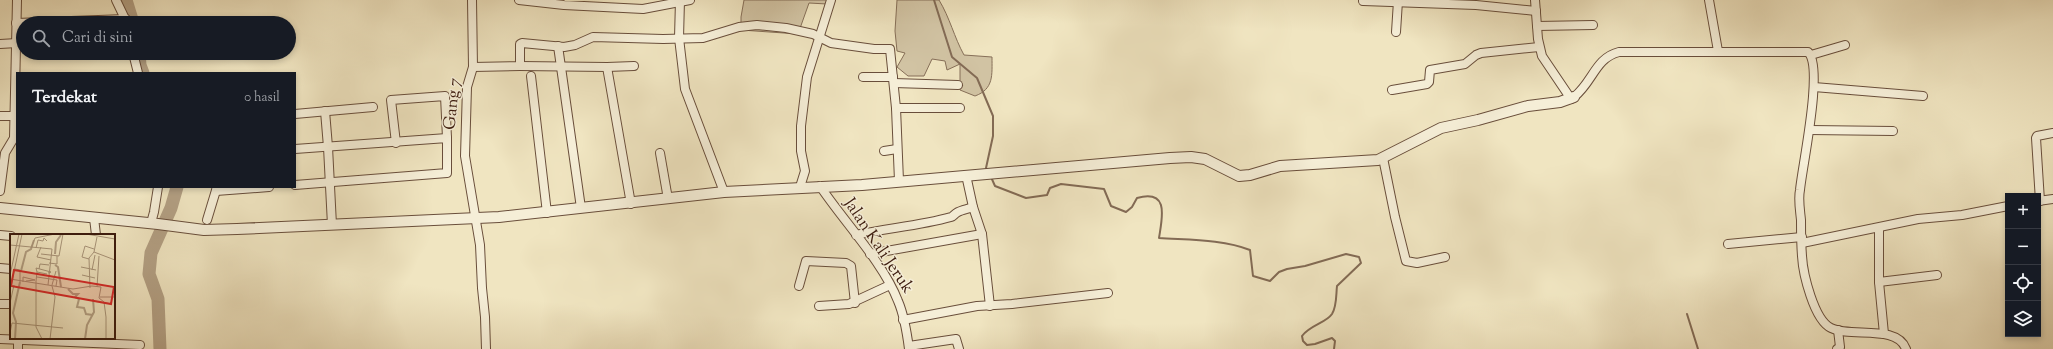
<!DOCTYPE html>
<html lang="id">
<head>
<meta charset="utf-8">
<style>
	:root { --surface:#171b24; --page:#20242c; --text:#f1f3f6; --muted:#9ea1a6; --line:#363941 }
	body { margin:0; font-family:"Sorts Mill Goudy",serif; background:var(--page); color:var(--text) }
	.controls { position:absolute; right:12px; bottom:12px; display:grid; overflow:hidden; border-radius:0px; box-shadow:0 2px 6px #0003 }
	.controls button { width:36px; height:36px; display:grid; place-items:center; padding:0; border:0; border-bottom:1px solid var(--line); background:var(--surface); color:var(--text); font:20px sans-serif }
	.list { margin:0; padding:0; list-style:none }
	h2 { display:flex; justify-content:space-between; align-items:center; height:52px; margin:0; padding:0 16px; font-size:17px }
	h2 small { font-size:13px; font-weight:400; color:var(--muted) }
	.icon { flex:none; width:22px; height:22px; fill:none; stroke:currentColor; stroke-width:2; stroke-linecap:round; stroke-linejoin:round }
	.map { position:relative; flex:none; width:2053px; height:349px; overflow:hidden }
	.search { position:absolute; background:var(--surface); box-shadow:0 2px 6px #0003; left:16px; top:16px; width:280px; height:44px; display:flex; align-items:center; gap:10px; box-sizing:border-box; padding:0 14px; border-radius:22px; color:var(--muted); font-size:15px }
	.panel { position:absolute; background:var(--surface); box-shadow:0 2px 6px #0003; left:16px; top:72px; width:280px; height:116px; border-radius:0px }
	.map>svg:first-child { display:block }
	.green { fill:#d1c3a3; stroke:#866f58 }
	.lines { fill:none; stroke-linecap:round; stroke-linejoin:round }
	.stream { stroke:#836b55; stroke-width:2 }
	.river { stroke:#b3a084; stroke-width:13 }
	.minor-casing { stroke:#694e3b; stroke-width:10 }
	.tertiary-casing { stroke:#694e3b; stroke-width:12 }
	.minor { stroke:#f5eed7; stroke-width:8 }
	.tertiary { stroke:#f5eed7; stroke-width:10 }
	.labels { text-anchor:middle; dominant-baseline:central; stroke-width:3; stroke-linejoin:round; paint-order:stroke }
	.street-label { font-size:17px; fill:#3c1b0e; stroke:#f5eed7 }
	.inset-river { fill:none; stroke:#b3a084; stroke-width:2 }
	.inset-road { fill:none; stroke:#a89479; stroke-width:1 }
	.view { fill:#d62828; fill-opacity:0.15; stroke:#d62828; stroke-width:2 }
	.inset-edge { fill:none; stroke:#3c1b0e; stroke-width:2 }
</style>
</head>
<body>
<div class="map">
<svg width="2053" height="349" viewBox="0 0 2053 349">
	<rect width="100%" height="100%" fill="#f0e5c1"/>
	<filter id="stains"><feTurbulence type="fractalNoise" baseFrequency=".005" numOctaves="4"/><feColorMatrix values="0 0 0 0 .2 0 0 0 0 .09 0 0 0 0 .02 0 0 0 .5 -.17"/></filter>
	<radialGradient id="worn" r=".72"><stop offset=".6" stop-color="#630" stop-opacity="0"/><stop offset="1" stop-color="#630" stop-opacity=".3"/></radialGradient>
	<g class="green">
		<polygon points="744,0 829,0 827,4 809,3 798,34 741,30 741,17"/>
		<path d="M897 0H939C950 18 954 37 964 55L992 57C992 75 994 89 975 96L960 90V64L947 70 945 61 932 59 924 76H908L897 67 905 53 897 51 895 31Z"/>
	</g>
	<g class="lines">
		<g class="stream">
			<polyline points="934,0 952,57 977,78 993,116 993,136 986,168 988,171"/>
			<path d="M991 177 995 186 1026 198 1047 195 1050 188 1061 184 1104 189 1111 206 1126 212 1132 207 1137 198C1170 189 1162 218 1159 238 1187 240 1223 239 1250 250L1253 276 1270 281 1279 272 1287 269 1305 266 1346 254 1359 257 1361 263 1337 286C1336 294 1337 306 1332 314 1326 323 1310 325 1302 336L1303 341 1307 345 1315 344 1332 338 1335 341 1334 349"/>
			<polyline points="1687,314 1698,349"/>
		</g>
		<g class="river">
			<polyline points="126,0 133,23"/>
			<polyline points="139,53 140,65 143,73"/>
			<polyline points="160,349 158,299 149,274 151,253 171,208 177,187"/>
		</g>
		<defs>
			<g id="minor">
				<polyline points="116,0 127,23"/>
				<polyline points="472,0 473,67 467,87 465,156 480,245 482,288 485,317 486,349"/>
				<polyline points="519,0 564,5 643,9 690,0"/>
				<polyline points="680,0 679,38 685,89 724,192"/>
				<polyline points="1535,0 1538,39 1542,56 1571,99"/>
				<polyline points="1709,0 1718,51"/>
				<polyline points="1363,1 1476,5 1536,11"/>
				<polyline points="16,23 126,19"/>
				<polyline points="1537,26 1593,25"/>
				<polyline points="1396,32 1398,1"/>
				<polyline points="0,44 17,43"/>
				<polyline points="558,46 581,208"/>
				<polyline points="133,53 138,73"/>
				<polyline points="1811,55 1845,45"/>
				<polyline points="520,66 607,67 634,66"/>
				<polyline points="473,67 520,66 520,44 522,43 564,47 575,45 593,37 663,39 703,38 739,27 757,25 786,28 813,34 831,43 874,49 890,49 896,108 899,181"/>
				<polyline points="607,67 631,204"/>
				<polyline points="531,76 547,213"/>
				<polyline points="863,77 893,77"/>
				<polyline points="894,83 958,85"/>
				<polyline points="1814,87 1923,96"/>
				<polyline points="1392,90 1427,84 1429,82 1430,70 1465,64 1476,55 1481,53 1539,47"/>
				<path d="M1574 97C1593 82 1595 58 1619 52H1808C1824 67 1802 167 1800 190 1798 199 1800 210 1801 220 1801 232 1801 244 1802 256 1803 274 1814 320 1831 328 1851 338 1897 324 1906 349"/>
				<polyline points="896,108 960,108"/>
				<polyline points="325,111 328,147 332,225"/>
				<polyline points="295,114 373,107"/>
				<polyline points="0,116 14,116"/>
				<polyline points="1810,130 1893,131"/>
				<polyline points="396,143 391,100 445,96 447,138"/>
				<polyline points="295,149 447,138 447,173 295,185"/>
				<polyline points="884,151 897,149"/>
				<polyline points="660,153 668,199"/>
				<polyline points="1383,158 1395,217 1406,261 1417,263 1445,257"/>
				<polyline points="966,175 973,207 982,234 990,306"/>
				<path d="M820 186C844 222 883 262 898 301 904 315 907 333 909 349"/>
				<polyline points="800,187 805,171 801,151 801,126 807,77 831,0"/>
				<polyline points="0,191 5,153 14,138 17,0"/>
				<polyline points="216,191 269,187"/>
				<polyline points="2038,201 2053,199"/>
				<polyline points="2040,201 2036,138 2037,136 2053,133"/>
				<polyline points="94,218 96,235"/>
				<polyline points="207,220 217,187"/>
				<polyline points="151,223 154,212 158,187"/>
				<polyline points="1879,228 1879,282 1884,334"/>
				<polyline points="0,235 11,236"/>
				<path d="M856 235C887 228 919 226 951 217 954 216 954 214 958 212 962 210 968 209 973 207"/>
				<polyline points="1802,243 1918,219 1962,215 2008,206"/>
				<polyline points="1728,244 1802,237"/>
				<polyline points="870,254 982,234"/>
				<polyline points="0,268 11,269"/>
				<polyline points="1879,282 1937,275"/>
				<polyline points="799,286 806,261 846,263 851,266 855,303"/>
				<polyline points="0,304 11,304"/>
				<polyline points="819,306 849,304 890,285"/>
				<polyline points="903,320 977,306 1012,304 1108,293"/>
				<polyline points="0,339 140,345"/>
				<polyline points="909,346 956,339 959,349"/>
				<polyline points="18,349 18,340"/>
				<polyline points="1837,349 1840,347 1838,330"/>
			</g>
			<polyline id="tertiary" points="0,208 158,224 204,230 237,229 499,217 724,192 862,185 1170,158 1191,157 1205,159 1239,176 1250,175 1280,166 1378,160 1441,128 1478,120 1528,106 1560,102 1574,97"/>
		</defs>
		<use href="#minor" class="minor-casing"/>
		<use href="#tertiary" class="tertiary-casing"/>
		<use href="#minor" class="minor"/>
		<use href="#tertiary" class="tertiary"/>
	</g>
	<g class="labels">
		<g class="street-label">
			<text transform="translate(453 104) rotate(-84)">Gang 7</text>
			<text transform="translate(878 246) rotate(56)">Jalan Kali Jeruk</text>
		</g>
	</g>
	<g transform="translate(10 234)">
		<rect width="105" height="105" fill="#f0e5c1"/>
		<path class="inset-river" d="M45 20 46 8 51 1M45 31 48 33 51 53M11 37 16 18 21 15 24 6M58 55 63 60H68L65 63 69 65 67 73 74 74 76 80 83 81M5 105 6 88 3 79 10 48M75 105 77 91 84 78 83 65"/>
		<path class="inset-road" d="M76 0 105 5M0 11 42 15 38 51M31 13 27 23 41 26M21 14 25 4 45 0M26 14 28 6 33 7 34 4 37 7M84 18 105 26M31 20 49 22 53 0M79 25 72 23 75 12 84 15M39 29 47 30V22M71 33 86 36M5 35 10 36V48M29 35 30 30 39 31M82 36 85 21M27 38 26 34 41 38 38 39M0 41 9 0M72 41 85 44M27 43 47 46 46 52M0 45 63 55 82 52 91 53 89 64 94 68 96 83V105M2 47 12 0M13 48V43L25 46 16 47M42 51 46 37M87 53 89 22M80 54 79 24 84 18 87 3M90 63H105M0 69 4 51M0 99 2 89 53 94M32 105 26 93V47L27 38 37 40M40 105 45 63 42 52"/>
		<path class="view" d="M4 36 104 53 101 70 1 52Z"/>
		<rect width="105" height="105" class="inset-edge"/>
	</g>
	<rect width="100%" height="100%" filter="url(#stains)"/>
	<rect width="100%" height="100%" fill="url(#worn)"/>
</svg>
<div class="controls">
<button>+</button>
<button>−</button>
<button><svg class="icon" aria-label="locate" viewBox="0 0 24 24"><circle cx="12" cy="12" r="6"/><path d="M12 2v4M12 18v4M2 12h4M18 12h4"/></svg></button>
<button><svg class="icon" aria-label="layers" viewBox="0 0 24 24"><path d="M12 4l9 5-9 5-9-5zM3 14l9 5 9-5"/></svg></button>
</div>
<div class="search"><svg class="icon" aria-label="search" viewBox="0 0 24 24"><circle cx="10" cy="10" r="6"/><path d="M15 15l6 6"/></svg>Cari di sini</div>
<section class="panel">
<h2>Terdekat<small>0 hasil</small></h2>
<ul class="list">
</ul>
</section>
</div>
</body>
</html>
